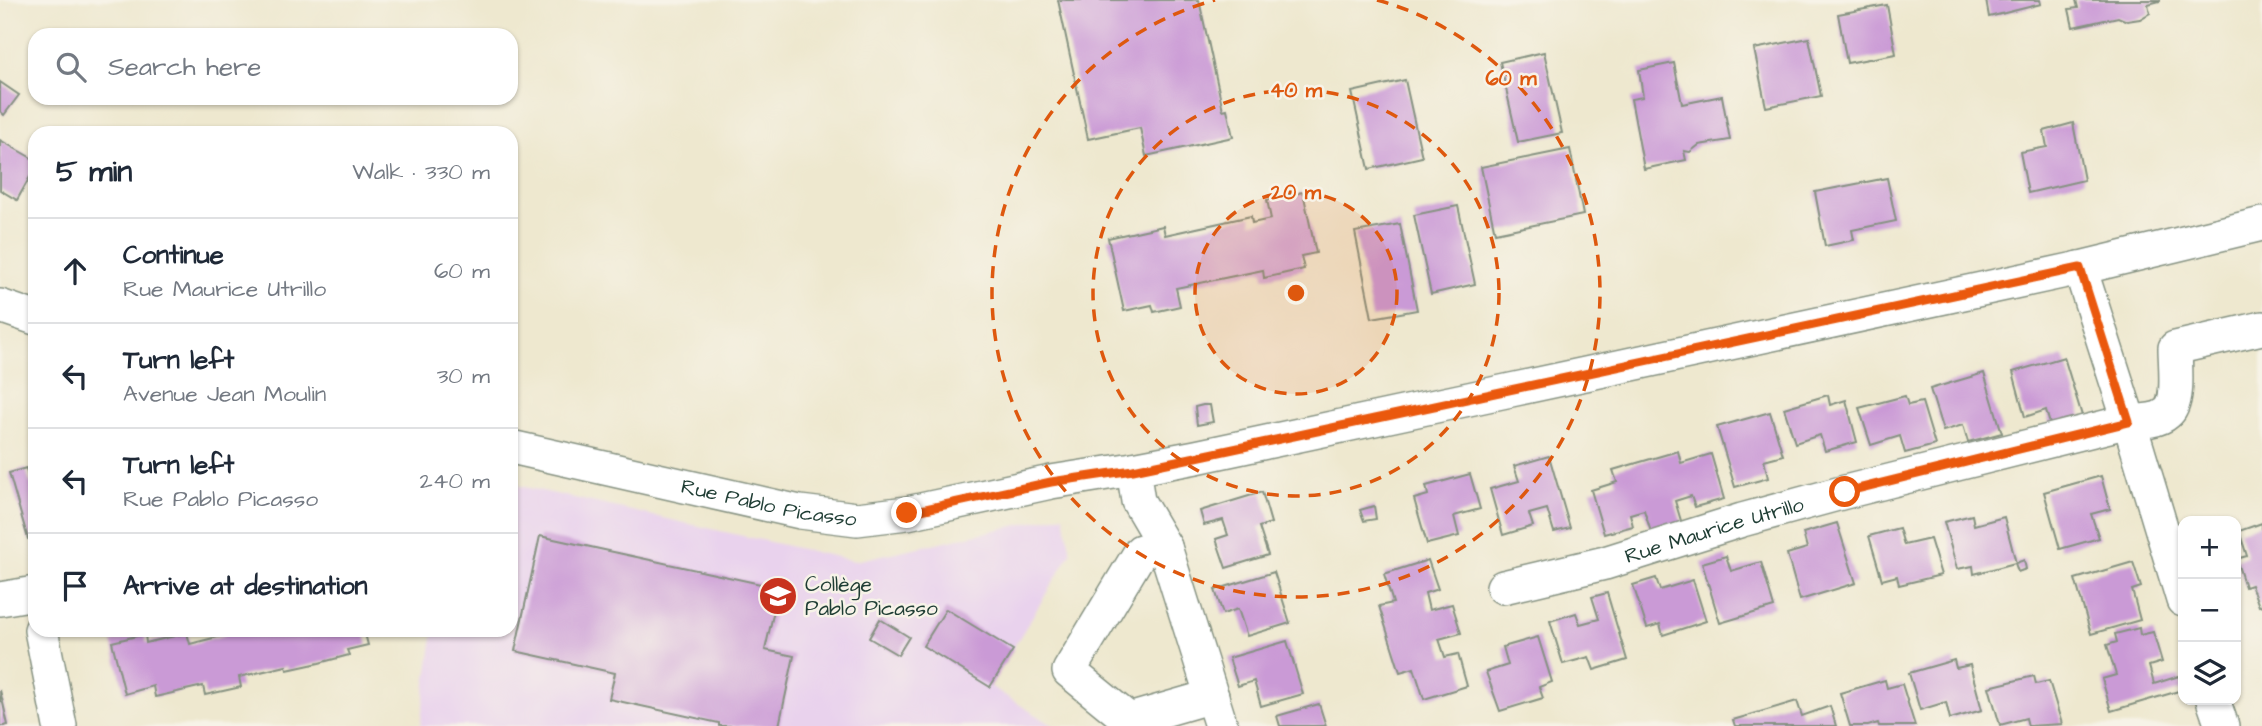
<!DOCTYPE html>
<html lang="en">
<head>
<meta charset="utf-8">
<style>
	:root { --surface:#fff; --page:#f2f2f3; --text:#1f2937; --muted:#747a83; --line:#e0e1e3 }
	body { margin:0; font-family:"Architects Daughter",sans-serif; background:var(--page); color:var(--text) }
	.controls { position:absolute; right:21px; bottom:21px; display:grid; overflow:hidden; border-radius:14px; box-shadow:0 2px 5px #0004 }
	.controls button { width:63px; height:63px; display:grid; place-items:center; padding:0; border:0; border-bottom:2px solid var(--line); background:var(--surface); color:var(--text); font:35px sans-serif }
	.stop { position:absolute; width:21px; height:21px; margin:-16px; border:5px solid #ea580c; border-radius:50%; background:#fff }
	.stop.end { background:#ea580c; border-color:#fff; box-shadow:0 2px 7px #0008 }
	.list { margin:0; padding:0; list-style:none }
	h2 { display:flex; justify-content:space-between; align-items:center; height:91px; margin:0; padding:0 28px; font-size:30px }
	h2 small { font-size:23px; font-weight:400; color:var(--muted) }
	.list li { display:grid; grid-template-columns:46px 1fr auto; gap:21px; align-items:center; box-sizing:border-box; height:105px; padding:0 28px; border-top:2px solid var(--line) }
	.list b { display:block; font-size:26px; white-space:nowrap }
	.list p { margin:0; font-size:23px; white-space:nowrap; color:var(--muted) }
	.list em { font-size:23px; font-style:normal; color:var(--muted) }
	.icon { flex:none; width:38px; height:38px; fill:none; stroke:currentColor; stroke-width:2; stroke-linecap:round; stroke-linejoin:round }
	.map { position:relative; flex:none; width:2262px; height:726px; overflow:hidden }
	.search { position:absolute; background:var(--surface); box-shadow:0 2px 5px #0004; left:28px; top:28px; width:490px; height:77px; display:flex; align-items:center; gap:18px; box-sizing:border-box; padding:0 24px; border-radius:21px; color:var(--muted); font-size:26px }
	.panel { position:absolute; background:var(--surface); box-shadow:0 2px 5px #0004; left:28px; top:126px; width:490px; height:511px; border-radius:21px }
	.map>svg:first-child { display:block }
	.built { fill:#e9d2ed }
	.building { fill:#ca9ad6 }
	.lines { fill:none; stroke-linecap:round; stroke-linejoin:round }
	.minor-casing { stroke:#869282; stroke-width:36 }
	.minor { stroke:#fff; stroke-width:33 }
	.route { stroke:#ea580c; stroke-width:9 }
	.ring { fill:none; stroke:#de580e; stroke-width:3.5; stroke-dasharray:12 9 }
	.labels { text-anchor:middle; dominant-baseline:central; stroke-width:5; stroke-linejoin:round; paint-order:stroke }
	.street-label { font-size:21px; fill:#1f3d34; stroke:#f7f3e8 }
	.poi-label { font-size:21px; fill:#1f3d34; stroke:#f7f3e8; text-anchor:start }
	.centre { fill:#de580e; stroke:#f7f3e8; stroke-width:3.5 }
	.ring-label { font-size:21px; text-anchor:middle; font-weight:bold; fill:#de580e; stroke:#f7f3e8; stroke-width:5; stroke-linejoin:round; paint-order:stroke }
</style>
</head>
<body>
<div class="map">
<svg width="2262" height="726" viewBox="0 0 2262 726">
	<rect width="100%" height="100%" fill="#f7f3e8"/>
	<filter id="ink" filterUnits="userSpaceOnUse"><feTurbulence type="fractalNoise" baseFrequency=".0143" numOctaves="2"/><feDisplacementMap in="SourceGraphic" scale="14" xChannelSelector="R" yChannelSelector="G"/><feConvolveMatrix kernelMatrix="1 2 1 2 8 2 1 2 1" color-interpolation-filters="sRGB"/></filter>
	<filter id="wash" filterUnits="userSpaceOnUse"><feTurbulence type="fractalNoise" baseFrequency=".00686" numOctaves="4" result="noise"/><feDisplacementMap in="SourceGraphic" scale="28" xChannelSelector="R" yChannelSelector="G"/><feGaussianBlur stdDeviation="1.57" result="paint"/><feColorMatrix in="noise" values="0 0 0 0 0 0 0 0 0 0 0 0 0 0 0 0 0 1.4 0 .05"/><feComposite in="paint" operator="in"/></filter>
	<g filter="url(#wash)">
		<rect width="100%" height="100%" fill="#eee8cf"/>
		<polygon class="built" points="511,484 855,561 1064,515 1071,553 990,686 1054,726 420,726 434,630 511,630"/>
		<g id="blocks">
			<g class="building">
				<polygon points="1058,0 1199,0 1223,110 1227,109 1233,137 1146,156 1140,128 1088,139"/>
				<polygon points="1986,0 2040,0 2041,4 1989,17"/>
				<polygon points="2076,0 2160,0 2160,1 2148,4 2150,13 2140,19 2127,21 2118,17 2073,27 2069,9 2078,8"/>
				<polygon points="1887,5 1896,54 1847,63 1838,14"/>
				<polygon points="1809,38 1821,96 1766,107 1754,49"/>
				<polygon points="1544,52 1562,133 1518,142 1500,62"/>
				<polygon points="1674,63 1682,104 1722,96 1730,140 1699,145 1690,152 1684,151 1686,160 1644,169 1631,99 1643,97 1639,70"/>
				<polygon points="1405,80 1422,157 1369,169 1352,92"/>
				<polygon points="0,82 19,95 4,115 0,111"/>
				<polygon points="2073,123 2084,180 2028,193 2020,152 2047,147 2044,131"/>
				<polygon points="0,140 35,160 35,168 17,200 0,190"/>
				<polygon points="1570,149 1583,215 1495,233 1481,167"/>
				<polygon points="1887,178 1896,221 1852,230 1854,240 1825,246 1815,192"/>
				<polygon points="1303,192 1316,253 1301,256 1304,269 1264,278 1263,270 1176,288 1180,306 1154,312 1152,305 1124,311 1108,238 1163,226 1165,235 1251,216 1252,223 1271,219 1267,200"/>
				<polygon points="1458,206 1475,284 1431,294 1414,215"/>
				<polygon points="1400,224 1417,310 1372,318 1355,232"/>
				<polygon points="2064,357 2083,419 2051,428 2046,410 2025,417 2013,372"/>
				<polygon points="1984,373 2002,433 1968,442 1963,425 1943,431 1930,389"/>
				<polygon points="1828,395 1830,405 1846,400 1857,442 1825,451 1820,435 1795,443 1784,408"/>
				<polygon points="1905,396 1908,405 1922,402 1935,445 1905,453 1900,436 1871,445 1859,408"/>
				<polygon points="1203,405 1210,405 1213,422 1197,425 1195,407"/>
				<polygon points="1770,412 1783,455 1764,460 1768,478 1735,487 1717,427"/>
				<polygon points="1678,451 1681,463 1711,454 1724,499 1695,507 1691,496 1675,501 1682,524 1651,532 1644,510 1630,514 1633,526 1604,534 1591,490 1617,482 1613,470"/>
				<polygon points="1549,456 1570,528 1554,532 1547,509 1529,514 1533,526 1503,535 1490,489 1519,481 1514,466"/>
				<polygon points="26,468 30,483 35,482 35,537 28,539 9,473"/>
				<polygon points="1470,474 1480,509 1454,516 1459,536 1427,544 1414,499 1428,495 1426,486"/>
				<polygon points="2101,476 2110,509 2091,514 2099,538 2060,549 2044,492"/>
				<polygon points="1262,492 1271,523 1259,527 1268,555 1226,568 1216,539 1228,535 1223,520 1204,525 1200,511"/>
				<polygon points="1374,506 1376,519 1364,521 1360,510"/>
				<polygon points="1972,515 1974,525 2004,517 2016,563 2024,560 2026,569 2018,572 2015,563 1974,574 1973,566 1957,569 1944,522"/>
				<polygon points="1837,523 1856,583 1800,600 1787,554 1807,548 1803,533"/>
				<polygon points="2262,523 2262,605 2259,606 2251,585 2245,587 2236,559 2247,556 2239,531"/>
				<polygon points="1899,528 1904,545 1930,539 1941,575 1899,585 1897,576 1882,580 1869,536"/>
				<polygon points="540,536 779,588 765,650 794,656 779,726 719,726 719,723 609,699 615,673 515,651"/>
				<polygon points="1726,556 1731,571 1761,562 1774,607 1720,623 1702,563"/>
				<polygon points="1428,560 1438,589 1425,593 1429,610 1452,604 1461,633 1439,639 1445,657 1458,654 1467,686 1424,699 1414,668 1400,672 1379,606 1393,603 1384,574"/>
				<polygon points="2133,562 2141,587 2132,590 2140,620 2091,634 2075,579"/>
				<polygon points="1274,572 1290,623 1247,636 1238,609 1223,614 1215,590"/>
				<polygon points="1656,578 1660,590 1693,580 1706,621 1663,635 1660,624 1647,628 1633,585"/>
				<polygon points="1607,593 1627,660 1594,670 1589,657 1563,664 1550,621 1576,613 1580,624 1599,619 1592,597"/>
				<polygon points="946,609 1013,650 990,687 923,646"/>
				<polygon points="880,619 909,637 898,655 869,638"/>
				<polygon points="2139,628 2140,635 2153,632 2162,662 2149,666 2154,684 2179,676 2182,690 2111,711 2102,679 2116,675 2107,645 2117,642 2115,634"/>
				<polygon points="223,630 364,630 368,645 347,650 349,655 319,663 287,670 286,666 239,677 241,687 205,695 203,686 155,697 153,686 125,694 112,642 145,634 146,643 187,633 190,644 225,635"/>
				<polygon points="1538,637 1552,682 1539,687 1543,698 1500,711 1486,672 1508,665 1503,647"/>
				<polygon points="1287,641 1303,694 1261,706 1254,681 1238,686 1229,658"/>
				<polygon points="1954,660 1956,668 1970,665 1982,710 1950,719 1946,702 1920,710 1909,673"/>
				<polygon points="2034,676 2036,684 2049,681 2062,724 2028,726 2026,718 2000,725 1989,687"/>
				<polygon points="1885,680 1887,688 1902,684 1915,726 1879,726 1878,723 1868,726 1850,726 1840,693"/>
				<polygon points="0,690 8,725 4,726 0,726"/>
				<polygon points="1797,701 1802,716 1830,706 1836,726 1735,726 1733,720"/>
				<polygon points="1319,704 1326,726 1280,726 1277,716"/>
			</g>
		</g>
	</g>
	<g filter="url(#ink)">
		<use href="#blocks" fill-opacity="0" stroke="#869282" stroke-width="2"/>
		<g class="lines">
			<defs>
				<g id="minor">
					<polyline points="2080,268 2129,421 2183,600"/>
					<polyline points="0,306 35,318"/>
					<path id="s1" d="M511 447 800 512 857 519 907 513 1051 482 1133 469 1196 457 1511 390 2080 268 2262 224"/>
					<polyline points="1133,469 1138,501 1165,547 1221,726"/>
					<polyline points="1165,547 1141,551 1069,671 1129,720 1212,696"/>
					<path id="s2" d="M1503 587 1605 563 1742 520 1845 492 2129 421C2141 421 2157 422 2167 413 2180 403 2175 364 2175 348L2262 328"/>
					<polyline points="0,599 35,593"/>
					<polyline points="41,630 60,726"/>
					<polyline points="2213,700 2222,726"/>
				</g>
			</defs>
			<use href="#minor" class="minor-casing"/>
			<use href="#minor" class="minor"/>
		</g>
	</g>
	<g class="lines" filter="url(#ink)">
		<polyline class="route" points="907,513 1051,482 1133,470 1196,457 2080,268 2129,422 1845,492"/>
	</g>
	<circle cx="1296" cy="293" r="101" fill="#de580e" fill-opacity=".12"/>
	<g class="ring">
		<circle cx="1296" cy="293" r="101"/>
		<circle cx="1296" cy="293" r="203"/>
		<path d="M1377 0A304 304 0 1 1 1215 0"/>
	</g>
	<defs>
		<symbol id="school-disc" viewBox="-11 -11 22 22"><circle r="9.5" fill="#c8321e" stroke="#f7f3e8"/><path d="M0-5L7-2L0 1L-7-2ZM-4 1L0 2.5L4 1V4Q0 6-4 4Z" fill="#fff"/></symbol>
	</defs>
	<g fill-rule="evenodd">
		<use href="#school-disc" x="756" y="574" width="44" height="44"/>
	</g>
	<g class="labels">
		<g class="street-label">
			<text stroke="none"><textPath href="#s1" startOffset="264">Rue Pablo Picasso</textPath></text>
			<text stroke="none"><textPath href="#s2" startOffset="219">Rue Maurice Utrillo</textPath></text>
		</g>
		<g class="poi-label">
			<text x="805" y="584">Collège<tspan x="805" dy="24">Pablo Picasso</tspan></text>
		</g>
	</g>
	<circle cx="1296" cy="293" r="10" class="centre"/>
	<g class="ring-label">
		<text x="1511" y="85">60 m</text>
		<text x="1296" y="97">40 m</text>
		<text x="1296" y="199">20 m</text>
	</g>
</svg>
<div class="controls">
<button>+</button>
<button>−</button>
<button><svg class="icon" aria-label="layers" viewBox="0 0 24 24"><path d="M12 4l9 5-9 5-9-5zM3 14l9 5 9-5"/></svg></button>
</div>
<div class="stop" style="left:1845px;top:492px"></div>
<div class="stop end" style="left:907px;top:513px"></div>
<div class="search"><svg class="icon" aria-label="search" viewBox="0 0 24 24"><circle cx="10" cy="10" r="6"/><path d="M15 15l6 6"/></svg>Search here</div>
<section class="panel">
<h2>5 min<small>Walk · 330 m</small></h2>
<ul class="list">
<li><svg class="icon" aria-label="ahead" viewBox="0 0 24 24"><path d="M12 20V5M6 11l6-6 6 6"/></svg><div><b>Continue</b><p>Rue Maurice Utrillo</p></div><em>60 m</em></li>
<li><svg class="icon" aria-label="left" viewBox="0 0 24 24"><path d="M17 20v-9H6M10 6l-5 5 5 5"/></svg><div><b>Turn left</b><p>Avenue Jean Moulin</p></div><em>30 m</em></li>
<li><svg class="icon" aria-label="left" viewBox="0 0 24 24"><path d="M17 20v-9H6M10 6l-5 5 5 5"/></svg><div><b>Turn left</b><p>Rue Pablo Picasso</p></div><em>240 m</em></li>
<li><svg class="icon" aria-label="arrive" viewBox="0 0 24 24"><path d="M6 21V4h12l-3 4 3 4H6"/></svg><div><b>Arrive at destination</b></div></li>
</ul>
</section>
</div>
</body>
</html>
